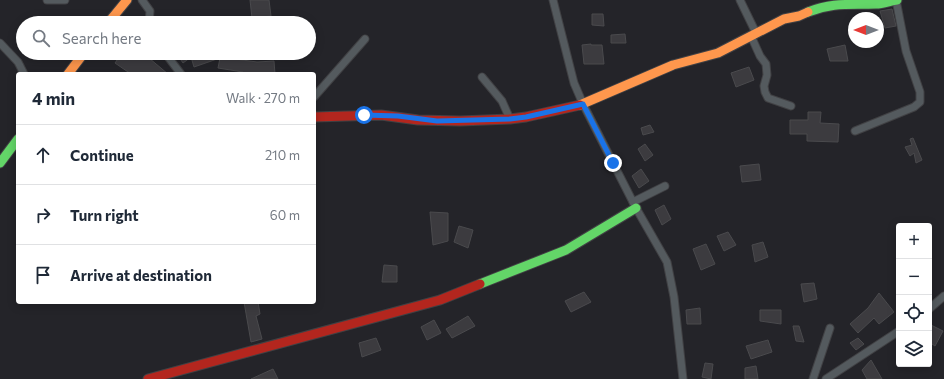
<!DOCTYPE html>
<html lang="en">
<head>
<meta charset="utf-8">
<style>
	:root { --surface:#fff; --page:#f6f6f7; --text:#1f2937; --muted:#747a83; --line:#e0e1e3 }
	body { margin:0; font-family:Commissioner,sans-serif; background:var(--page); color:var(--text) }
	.controls { position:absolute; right:12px; bottom:12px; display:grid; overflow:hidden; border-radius:4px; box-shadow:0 2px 10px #0003 }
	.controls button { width:36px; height:36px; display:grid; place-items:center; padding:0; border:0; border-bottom:1px solid var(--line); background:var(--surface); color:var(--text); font:20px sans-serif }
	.compass { position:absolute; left:848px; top:12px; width:36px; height:36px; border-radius:50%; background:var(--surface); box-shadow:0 2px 10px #0003; rotate:270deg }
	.stop { position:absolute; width:12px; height:12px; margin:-9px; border:3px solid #1a73e8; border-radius:50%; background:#fff }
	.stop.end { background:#1a73e8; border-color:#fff; box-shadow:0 1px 4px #0008 }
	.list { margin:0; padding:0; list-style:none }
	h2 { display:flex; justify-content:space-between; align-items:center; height:52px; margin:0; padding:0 16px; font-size:17px }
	h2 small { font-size:13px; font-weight:400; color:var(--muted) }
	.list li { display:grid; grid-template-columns:26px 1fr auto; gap:12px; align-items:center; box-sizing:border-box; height:60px; padding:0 16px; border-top:1px solid var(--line) }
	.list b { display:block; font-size:15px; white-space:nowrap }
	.list em { font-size:13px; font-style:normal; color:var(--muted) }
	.icon { flex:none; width:22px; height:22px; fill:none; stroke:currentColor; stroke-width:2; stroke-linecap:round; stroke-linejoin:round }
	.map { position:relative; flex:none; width:944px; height:379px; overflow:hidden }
	.search { position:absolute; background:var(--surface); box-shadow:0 2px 10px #0003; left:16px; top:16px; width:300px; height:44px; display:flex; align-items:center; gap:10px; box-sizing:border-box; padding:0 14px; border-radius:22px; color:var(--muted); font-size:15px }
	.panel { position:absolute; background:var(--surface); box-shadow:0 2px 10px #0003; left:16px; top:72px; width:300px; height:232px; border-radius:4px }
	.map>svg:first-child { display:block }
	.building { fill:#3c3b3f; stroke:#4a4a4d }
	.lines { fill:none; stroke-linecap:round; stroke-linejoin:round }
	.street-casing { stroke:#414144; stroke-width:9 }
	.fast-casing { stroke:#414144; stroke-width:11 }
	.slow-casing { stroke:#414144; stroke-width:11 }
	.jam-casing { stroke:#414144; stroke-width:11 }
	.street { stroke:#545a5e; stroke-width:7 }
	.fast { stroke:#63d668; stroke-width:9 }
	.slow { stroke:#ff974d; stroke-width:9 }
	.jam { stroke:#b3261e; stroke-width:9 }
	.route { stroke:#1a73e8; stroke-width:5 }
</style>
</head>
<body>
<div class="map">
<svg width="944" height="379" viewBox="0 0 944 379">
	<rect width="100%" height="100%" fill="#242429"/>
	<g class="building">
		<polygon points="250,0 269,0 271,16 252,18"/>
		<polygon points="892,9 896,26 885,28 880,11"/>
		<polygon points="592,14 603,14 604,26 592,25"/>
		<polygon points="625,34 626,43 611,43 611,35"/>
		<polygon points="591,44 591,45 602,45 604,64 584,64 582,45"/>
		<polygon points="845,45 848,61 830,61 827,49"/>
		<polygon points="122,53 143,53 168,74 131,74 115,63"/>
		<polygon points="176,53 236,53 235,59 257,62 274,61 275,74 243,74 243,72 218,68 220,58 194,67 191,57 183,63"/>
		<polygon points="749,67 754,80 736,87 731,73"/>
		<polygon points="808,112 821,112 820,123 839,124 838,142 807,141 807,134 790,134 790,120 808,120"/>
		<polygon points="650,125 654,132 643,135 641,128"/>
		<polygon points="913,138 922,160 916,163 914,153 910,156 905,147 912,145 910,139"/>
		<polygon points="645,144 653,155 645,161 638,149"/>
		<polygon points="759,164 761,180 742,182 740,166"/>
		<polygon points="641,169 649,181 639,188 632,176"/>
		<polygon points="664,205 671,219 662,225 655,210"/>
		<polygon points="430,212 448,213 448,241 433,245"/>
		<polygon points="459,226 473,230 468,248 454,242"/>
		<polygon points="728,232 736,245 724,251 717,236"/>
		<polygon points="763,242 768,257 755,262 752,245"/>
		<polygon points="706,244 715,264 701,270 693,249"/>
		<polygon points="384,265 397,266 397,282 382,282"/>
		<polygon points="814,283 817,299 804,302 801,284"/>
		<polygon points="584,292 591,302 571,312 565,301"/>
		<polygon points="879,293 894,312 879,324 874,318 858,333 850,324 868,308"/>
		<polygon points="244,302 258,302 260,314 256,316 262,339 251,342"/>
		<polygon points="700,308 701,324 687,324 686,310"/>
		<polygon points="760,310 781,310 781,324 760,321"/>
		<polygon points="468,316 475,326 452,338 446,329"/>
		<polygon points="434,320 441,333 427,340 421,327"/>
		<polygon points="929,324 943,331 935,346 929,342"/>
		<polygon points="793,326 799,326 804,342 796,341"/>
		<polygon points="376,338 381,350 362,357 359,343"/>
		<polygon points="858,338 864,344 856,350 850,343"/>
		<polygon points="768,340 772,352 751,359 746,346"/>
		<polygon points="871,360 882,379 867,379 862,370"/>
		<polygon points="705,363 713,364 711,379 702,377"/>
		<polygon points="756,366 758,379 745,379 745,368"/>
		<polygon points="273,369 278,379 251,379"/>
	</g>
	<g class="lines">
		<defs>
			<g id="street">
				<polyline points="47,0 65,0"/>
				<polyline points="142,0 150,11 149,23"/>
				<polyline points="553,0 574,83 583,104 636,208 667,262 674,297 683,379"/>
				<polyline points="740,0 756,33"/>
				<polyline points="751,36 760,56 766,64 767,75 764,86 765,92 768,98 791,106"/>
				<polyline points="0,43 18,62 24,74"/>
				<polyline points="165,53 181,74"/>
				<polyline points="482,77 502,101 510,119"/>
				<polyline points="314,97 365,39"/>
				<polyline points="855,131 914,107 920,102 920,92 906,51 896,0"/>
				<polyline points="633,202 665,186"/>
				<polyline points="929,309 944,296"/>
				<polyline points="813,379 830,328"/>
				<polyline points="826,379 899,331"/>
			</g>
			<g id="fast">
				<path d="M808 12C834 2 849 5 876 4 883 4 890 1 897 0"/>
				<polyline points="0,163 18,139"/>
				<polyline points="480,284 566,250 636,208"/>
			</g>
			<g id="slow">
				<polyline points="108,23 127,0"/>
				<polyline points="68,74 84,53"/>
				<polyline points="580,105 673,65 718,53 784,19 799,16 808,12"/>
			</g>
			<g id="jam">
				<polyline points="314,117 381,115 418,120 460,121 510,119 526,117 580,105"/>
				<polyline points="148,379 440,300 480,284"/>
			</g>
		</defs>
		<use href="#street" class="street-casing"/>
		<use href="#fast" class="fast-casing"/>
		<use href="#slow" class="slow-casing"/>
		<use href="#jam" class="jam-casing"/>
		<use href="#street" class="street"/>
		<use href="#fast" class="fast"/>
		<use href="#slow" class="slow"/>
		<use href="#jam" class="jam"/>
	</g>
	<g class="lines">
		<polyline class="route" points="364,115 398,116 437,121 510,119 526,117 583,104 613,163"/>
	</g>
</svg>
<div class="controls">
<button>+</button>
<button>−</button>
<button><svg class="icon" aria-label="locate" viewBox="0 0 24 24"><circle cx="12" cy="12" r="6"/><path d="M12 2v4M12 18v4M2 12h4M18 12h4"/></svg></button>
<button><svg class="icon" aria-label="layers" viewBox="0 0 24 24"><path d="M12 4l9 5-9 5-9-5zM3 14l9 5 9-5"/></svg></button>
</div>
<svg class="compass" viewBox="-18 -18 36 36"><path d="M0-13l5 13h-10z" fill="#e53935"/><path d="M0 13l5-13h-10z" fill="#747a83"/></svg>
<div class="stop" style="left:364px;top:115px"></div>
<div class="stop end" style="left:613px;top:163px"></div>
<div class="search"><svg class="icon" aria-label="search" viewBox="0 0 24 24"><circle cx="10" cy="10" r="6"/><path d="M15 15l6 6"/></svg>Search here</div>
<section class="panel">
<h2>4 min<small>Walk · 270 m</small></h2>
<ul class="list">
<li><svg class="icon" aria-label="ahead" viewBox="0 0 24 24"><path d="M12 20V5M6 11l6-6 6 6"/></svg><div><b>Continue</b></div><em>210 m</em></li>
<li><svg class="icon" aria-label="right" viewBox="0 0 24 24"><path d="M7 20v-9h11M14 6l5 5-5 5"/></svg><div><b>Turn right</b></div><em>60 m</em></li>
<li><svg class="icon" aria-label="arrive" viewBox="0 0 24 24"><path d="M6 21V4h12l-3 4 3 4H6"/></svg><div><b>Arrive at destination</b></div></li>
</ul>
</section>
</div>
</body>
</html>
